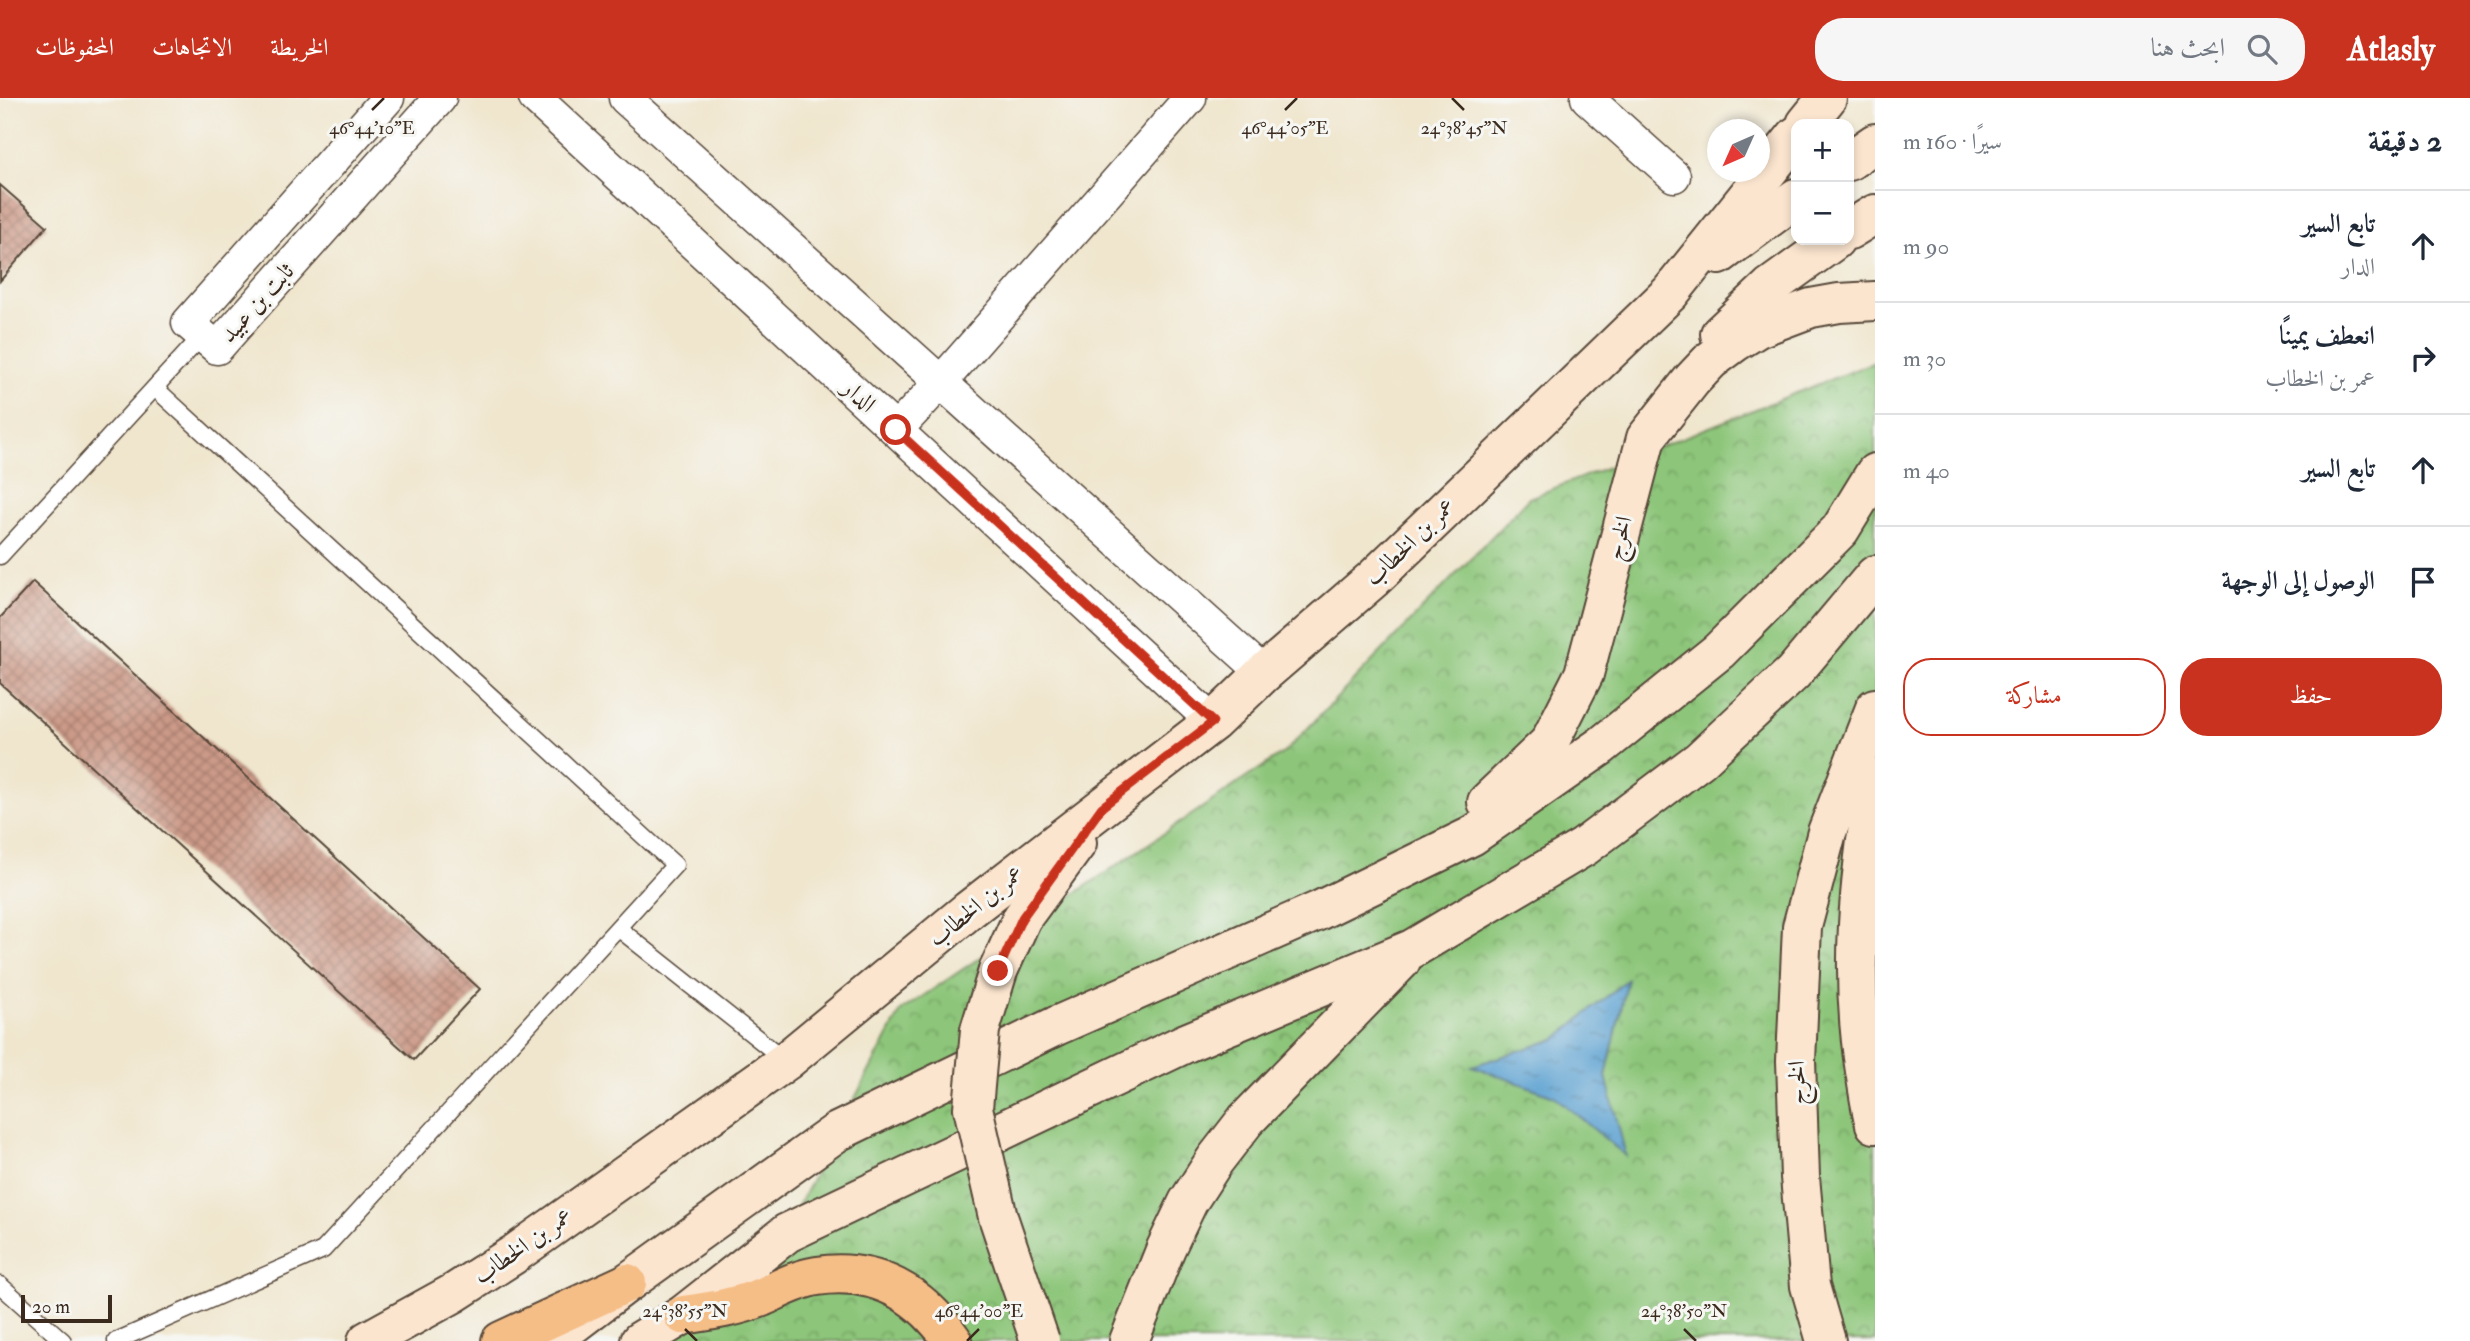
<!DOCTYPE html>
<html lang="ar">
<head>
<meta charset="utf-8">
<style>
	:root { --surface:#fff; --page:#f6f6f7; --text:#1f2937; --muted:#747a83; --line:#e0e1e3; --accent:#c8321e }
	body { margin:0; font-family:"IM FELL Double Pica",Amiri,serif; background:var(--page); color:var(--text); direction:rtl }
	.controls { position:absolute; right:21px; top:21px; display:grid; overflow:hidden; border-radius:14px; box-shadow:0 4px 10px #0003 }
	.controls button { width:63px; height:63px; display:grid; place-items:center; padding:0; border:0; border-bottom:2px solid var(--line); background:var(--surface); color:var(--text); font:35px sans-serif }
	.compass { position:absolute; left:1707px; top:21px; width:63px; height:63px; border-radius:50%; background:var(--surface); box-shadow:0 4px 10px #0003; rotate:225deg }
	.scale { position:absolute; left:21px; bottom:18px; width:91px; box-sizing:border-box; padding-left:7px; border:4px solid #3b2a1e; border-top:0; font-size:19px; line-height:24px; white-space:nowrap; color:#3b2a1e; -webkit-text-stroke:5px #f6f6f2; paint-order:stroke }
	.stop { position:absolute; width:21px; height:21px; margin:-16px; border:5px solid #c8321e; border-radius:50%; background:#fff }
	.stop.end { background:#c8321e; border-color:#fff; box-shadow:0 2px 7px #0008 }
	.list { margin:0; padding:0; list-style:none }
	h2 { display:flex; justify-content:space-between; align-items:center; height:91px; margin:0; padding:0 28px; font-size:30px }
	h2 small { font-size:23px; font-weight:400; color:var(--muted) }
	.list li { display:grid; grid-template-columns:46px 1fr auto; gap:21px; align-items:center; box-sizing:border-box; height:112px; padding:0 28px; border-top:2px solid var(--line) }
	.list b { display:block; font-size:26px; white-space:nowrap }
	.list p { margin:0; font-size:23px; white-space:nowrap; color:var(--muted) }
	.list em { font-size:23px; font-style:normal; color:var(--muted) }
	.actions { display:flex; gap:14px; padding:21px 28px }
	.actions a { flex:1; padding:16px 0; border:2px solid var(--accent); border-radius:28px; text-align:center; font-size:24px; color:var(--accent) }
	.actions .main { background:var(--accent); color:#fff }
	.icon { flex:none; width:38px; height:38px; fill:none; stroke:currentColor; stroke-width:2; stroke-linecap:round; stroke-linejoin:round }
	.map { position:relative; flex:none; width:1875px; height:1243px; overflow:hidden; direction:ltr }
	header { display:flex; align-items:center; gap:42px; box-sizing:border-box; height:98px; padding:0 35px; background:var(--accent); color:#fff }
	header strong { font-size:33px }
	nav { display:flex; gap:38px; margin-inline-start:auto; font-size:24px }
	.search { width:490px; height:63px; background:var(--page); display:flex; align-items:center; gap:18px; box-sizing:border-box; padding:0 24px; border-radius:28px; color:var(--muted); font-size:26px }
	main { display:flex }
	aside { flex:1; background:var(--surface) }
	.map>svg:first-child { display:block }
	.park { fill:url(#park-crowns); stroke:#64784c; stroke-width:2 }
	.water { fill:url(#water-ripples); stroke:#4c6678; stroke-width:2 }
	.building { fill:url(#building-cross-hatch) }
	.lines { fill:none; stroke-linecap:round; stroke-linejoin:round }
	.lane-casing { stroke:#564638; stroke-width:19 }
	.street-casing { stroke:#564638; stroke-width:35 }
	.secondary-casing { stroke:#564638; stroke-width:42 }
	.primary-casing { stroke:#564638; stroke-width:42 }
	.lane { stroke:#fff; stroke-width:16 }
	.street { stroke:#fff; stroke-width:32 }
	.secondary { stroke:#fbe5cf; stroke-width:38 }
	.primary { stroke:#f6be87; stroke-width:38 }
	.secondary-bridge-casing { stroke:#564638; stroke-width:42; stroke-linecap:butt }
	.secondary-bridge { stroke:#fbe5cf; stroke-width:38 }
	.route { stroke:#c8321e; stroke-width:9 }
	.ticks { fill:none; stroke:#3b2a1e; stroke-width:2.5 }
	.labels { text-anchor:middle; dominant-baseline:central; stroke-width:6; stroke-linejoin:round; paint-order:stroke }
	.street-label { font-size:24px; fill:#3b2a1e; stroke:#f6f6f2 }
	.ticks-label { font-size:18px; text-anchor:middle; fill:#3b2a1e; stroke:#f6f6f2; stroke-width:6; stroke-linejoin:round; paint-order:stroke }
</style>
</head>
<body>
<header>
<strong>Atlasly</strong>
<div class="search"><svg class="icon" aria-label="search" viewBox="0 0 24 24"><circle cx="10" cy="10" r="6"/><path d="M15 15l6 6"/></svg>ابحث هنا</div>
<nav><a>الخريطة</a><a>الاتجاهات</a><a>المحفوظات</a></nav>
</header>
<main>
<aside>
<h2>2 دقيقة<small>سيرًا · 160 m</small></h2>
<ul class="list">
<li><svg class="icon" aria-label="ahead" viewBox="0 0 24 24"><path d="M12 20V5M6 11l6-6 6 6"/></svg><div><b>تابع السير</b><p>الدار</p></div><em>90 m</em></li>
<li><svg class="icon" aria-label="right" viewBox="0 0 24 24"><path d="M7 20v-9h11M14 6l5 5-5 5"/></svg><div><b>انعطف يمينًا</b><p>عمر بن الخطاب</p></div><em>30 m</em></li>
<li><svg class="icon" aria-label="ahead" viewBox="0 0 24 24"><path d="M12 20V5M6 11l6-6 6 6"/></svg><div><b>تابع السير</b></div><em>40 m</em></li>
<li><svg class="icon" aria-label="arrive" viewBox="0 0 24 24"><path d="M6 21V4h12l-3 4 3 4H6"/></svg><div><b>الوصول إلى الوجهة</b></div></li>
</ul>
<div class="actions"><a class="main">حفظ</a><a>مشاركة</a></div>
</aside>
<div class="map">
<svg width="1875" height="1243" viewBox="0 0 1875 1243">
	<defs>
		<pattern id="park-crowns" width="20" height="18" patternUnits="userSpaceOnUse" patternTransform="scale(1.75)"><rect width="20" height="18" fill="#8dc67a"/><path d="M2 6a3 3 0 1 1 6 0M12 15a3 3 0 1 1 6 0" fill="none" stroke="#74a163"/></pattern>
		<pattern id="water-ripples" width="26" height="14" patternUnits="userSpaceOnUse" patternTransform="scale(1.75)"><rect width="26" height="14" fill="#5da2d2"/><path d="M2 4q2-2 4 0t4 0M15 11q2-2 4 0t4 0" fill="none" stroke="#4e84aa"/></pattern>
		<pattern id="building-cross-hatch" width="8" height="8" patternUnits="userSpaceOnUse" patternTransform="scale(1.75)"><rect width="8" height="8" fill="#cc9a88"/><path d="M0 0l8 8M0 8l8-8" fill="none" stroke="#a77e6f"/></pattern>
	</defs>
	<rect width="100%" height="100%" fill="#f6f6f2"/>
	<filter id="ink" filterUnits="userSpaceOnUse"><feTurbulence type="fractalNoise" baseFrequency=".0143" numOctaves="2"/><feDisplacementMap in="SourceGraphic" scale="14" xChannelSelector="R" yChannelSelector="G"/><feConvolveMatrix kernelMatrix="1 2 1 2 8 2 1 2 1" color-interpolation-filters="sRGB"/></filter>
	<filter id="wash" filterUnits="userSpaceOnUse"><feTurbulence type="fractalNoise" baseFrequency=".00686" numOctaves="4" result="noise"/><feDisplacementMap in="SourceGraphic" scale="28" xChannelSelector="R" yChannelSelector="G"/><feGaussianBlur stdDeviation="1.57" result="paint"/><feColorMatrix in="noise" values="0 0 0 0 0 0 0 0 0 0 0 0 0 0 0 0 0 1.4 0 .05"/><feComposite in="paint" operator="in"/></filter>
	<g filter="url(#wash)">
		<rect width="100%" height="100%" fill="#f0e6ce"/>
		<polygon class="park" points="1875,264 1875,1243 666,1243 757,1186 901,913 1286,653 1529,400"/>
		<polygon class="water" points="1628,881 1606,978 1626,1058 1554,998 1472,968 1556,941"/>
		<g id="blocks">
			<g class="building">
				<polygon points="0,87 47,128 0,183"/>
				<polygon points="33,484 480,891 414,962 0,585 0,520"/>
			</g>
		</g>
	</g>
	<g filter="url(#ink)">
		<use href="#blocks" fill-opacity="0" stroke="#564638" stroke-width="2"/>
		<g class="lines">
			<defs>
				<g id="lane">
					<polyline points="0,458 202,238"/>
					<polyline points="618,830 786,963"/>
					<polyline points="0,1187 63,1243"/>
					<polyline points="116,1243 323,1152 675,767 155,290"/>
				</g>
				<g id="street">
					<polyline points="388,0 188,225 217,250 440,0"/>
					<polyline points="535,0 1213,624"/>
					<polyline points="625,0 1264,575"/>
					<polyline points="1587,0 1674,78"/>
					<polyline points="896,332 941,284 1190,0"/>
				</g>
				<g id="secondary">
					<polyline points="1806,26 1827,0"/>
					<polyline points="1849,63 1875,45"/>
					<polyline points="1849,132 1875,116"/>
					<polyline points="1719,157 1796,100"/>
					<polyline points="1720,236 1770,189 1835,142"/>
					<path d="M1875 681C1859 781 1849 872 1865 973 1868 990 1870 1009 1875 1026"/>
					<polyline points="1487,704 1549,645 1584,576 1646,340 1692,282 1711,262 1734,245 1758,230 1811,210 1839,205 1875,203"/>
					<polyline points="998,873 1022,820 1077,745"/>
					<polyline points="367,1243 454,1195 513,1157 786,963 969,812 1213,624 1264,575 1373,481 1670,195 1796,38"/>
					<polyline points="551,1243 627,1185 837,1034 1056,928 1318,813 1472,738 1601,648 1719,553 1840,432 1875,375"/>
					<polyline points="640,1243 683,1217 787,1135 1186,945 1412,851 1584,749 1700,662 1793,575 1875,477"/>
					<polyline points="1129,1243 1166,1150 1188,1104 1215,1062 1246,1022 1401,863"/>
					<polyline points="1826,1243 1810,1188 1800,1079 1796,963 1802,829 1827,734 1875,610"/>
				</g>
				<g id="primary">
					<path d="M683 1217C710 1213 737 1209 762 1199 780 1191 797 1181 817 1178 876 1169 921 1196 953 1243"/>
					<polyline points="501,1243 627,1185"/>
				</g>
			</defs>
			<use href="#lane" class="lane-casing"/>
			<use href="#street" class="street-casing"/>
			<use href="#secondary" class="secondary-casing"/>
			<use href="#primary" class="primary-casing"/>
			<use href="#lane" class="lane"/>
			<use href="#street" class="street"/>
			<use href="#secondary" class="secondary"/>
			<use href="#primary" class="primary"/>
			<defs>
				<polyline id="secondary-bridge" points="998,873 980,932 973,1010 998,1119 1040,1243"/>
			</defs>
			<use href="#secondary-bridge" class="secondary-bridge-casing"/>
			<use href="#secondary-bridge" class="secondary-bridge"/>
		</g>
	</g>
	<g class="lines" filter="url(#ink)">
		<polyline class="route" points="896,332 1213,624 1102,709 1022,820 998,873"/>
	</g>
	<path class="ticks" d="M1452 0 1464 12M372 12 384 0M1285 12 1297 0M685 1231 697 1243M1684 1231 1696 1243M967 1243 979 1231"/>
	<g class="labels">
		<g class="street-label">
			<text transform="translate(257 205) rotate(-48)">ثابت بن عبيد</text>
			<text transform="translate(859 298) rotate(43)">الدار</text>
			<text transform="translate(1619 440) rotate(-75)">الخرج</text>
			<text transform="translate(1410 444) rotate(-44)">عمر بن الخطاب</text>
			<text transform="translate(976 808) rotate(-39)">عمر بن الخطاب</text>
			<text transform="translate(1797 985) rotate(-91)">الخرج</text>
			<text transform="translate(523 1148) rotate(-35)">عمر بن الخطاب</text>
		</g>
	</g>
	<g class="ticks-label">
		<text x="372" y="36">46°44'10"E</text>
		<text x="1285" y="36">46°44'05"E</text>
		<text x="1464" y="36">24°38'45"N</text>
		<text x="979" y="1219">46°44'00"E</text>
		<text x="685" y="1219">24°38'55"N</text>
		<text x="1684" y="1219">24°38'50"N</text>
	</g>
</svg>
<div class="controls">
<button>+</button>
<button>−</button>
</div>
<svg class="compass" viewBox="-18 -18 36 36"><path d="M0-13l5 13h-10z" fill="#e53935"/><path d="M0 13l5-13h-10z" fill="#747a83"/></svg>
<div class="scale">20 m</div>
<div class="stop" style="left:896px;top:332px"></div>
<div class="stop end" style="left:998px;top:873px"></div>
</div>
</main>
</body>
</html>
